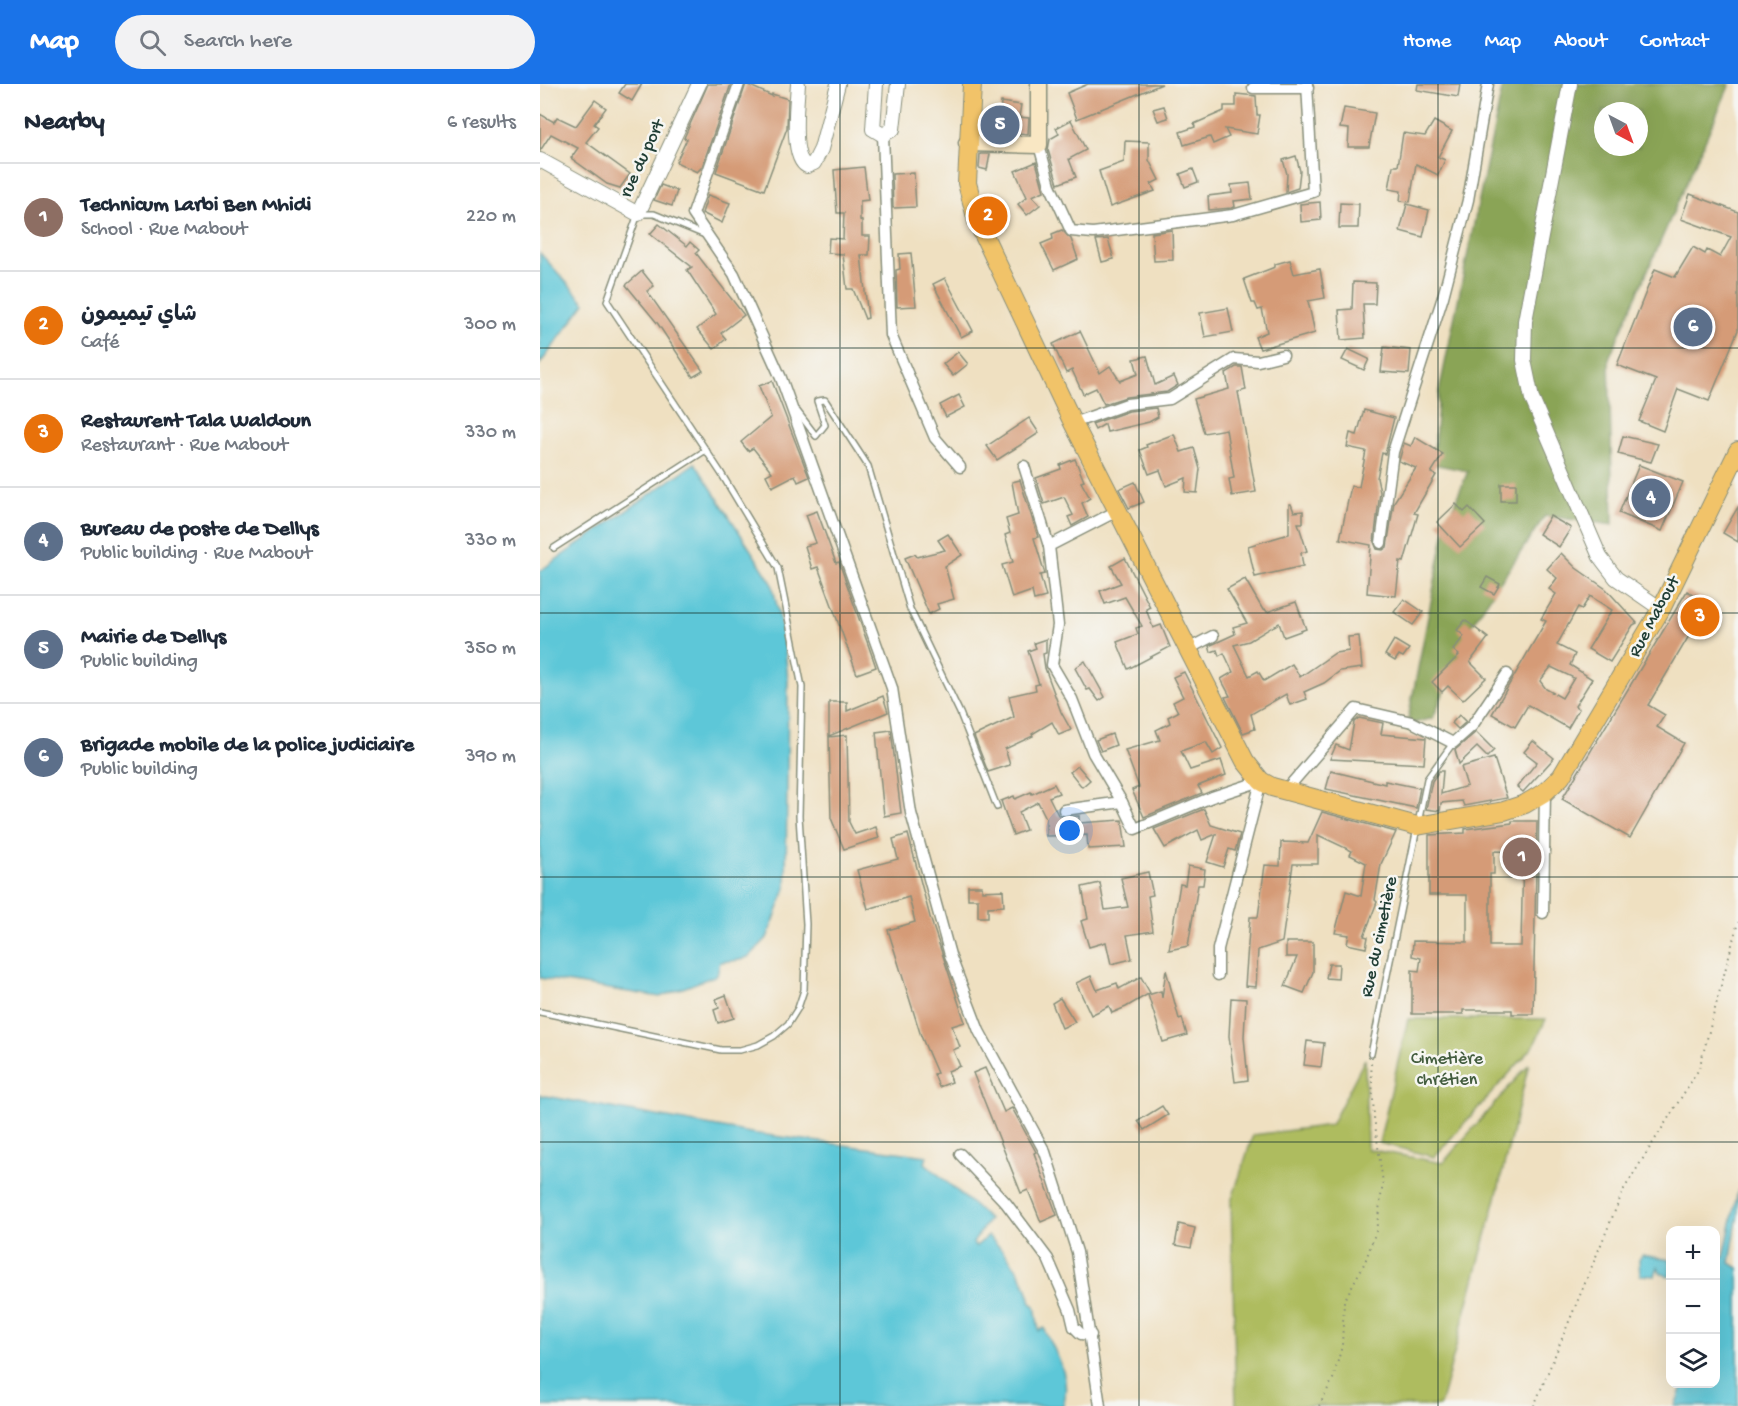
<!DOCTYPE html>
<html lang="en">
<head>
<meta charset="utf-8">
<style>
	:root { --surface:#fff; --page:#f2f2f3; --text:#1f2937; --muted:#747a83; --line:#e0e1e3; --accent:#1a73e8 }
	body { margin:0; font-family:"Gochi Hand","Playpen Sans Arabic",sans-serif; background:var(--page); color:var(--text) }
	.controls { position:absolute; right:18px; bottom:18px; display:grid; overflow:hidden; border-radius:12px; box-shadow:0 6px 24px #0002 }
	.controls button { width:54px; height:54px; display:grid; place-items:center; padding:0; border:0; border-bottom:2px solid var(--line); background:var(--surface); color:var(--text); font:30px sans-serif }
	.compass { position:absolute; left:1054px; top:18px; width:54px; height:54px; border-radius:50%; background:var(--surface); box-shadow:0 6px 24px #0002; rotate:139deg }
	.you { position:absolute; left:530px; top:747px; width:21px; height:21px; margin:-15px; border:4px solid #fff; border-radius:50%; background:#1a73e8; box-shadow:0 0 0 9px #1a73e833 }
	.badge { display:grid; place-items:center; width:39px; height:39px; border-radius:50%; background:var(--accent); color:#fff; font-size:20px; font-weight:700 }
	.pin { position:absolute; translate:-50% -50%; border:3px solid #fff; box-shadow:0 2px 6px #0006 }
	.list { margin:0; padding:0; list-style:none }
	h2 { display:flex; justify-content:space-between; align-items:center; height:78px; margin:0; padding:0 24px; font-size:26px }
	h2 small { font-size:20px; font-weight:400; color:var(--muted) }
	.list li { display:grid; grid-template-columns:39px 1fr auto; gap:18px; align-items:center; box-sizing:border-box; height:108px; padding:0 24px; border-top:2px solid var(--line) }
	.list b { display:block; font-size:22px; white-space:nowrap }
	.list p { margin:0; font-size:20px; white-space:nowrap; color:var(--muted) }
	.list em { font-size:20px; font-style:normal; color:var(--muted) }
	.icon { flex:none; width:33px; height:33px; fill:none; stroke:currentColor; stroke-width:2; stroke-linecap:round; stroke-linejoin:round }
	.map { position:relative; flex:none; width:1198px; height:1322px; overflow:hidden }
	header { display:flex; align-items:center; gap:36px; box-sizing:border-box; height:84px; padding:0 30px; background:var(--accent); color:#fff }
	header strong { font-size:28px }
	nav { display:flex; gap:33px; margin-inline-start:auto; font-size:21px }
	.search { width:420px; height:54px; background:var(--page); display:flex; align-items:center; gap:15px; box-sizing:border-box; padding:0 21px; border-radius:33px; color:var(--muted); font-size:22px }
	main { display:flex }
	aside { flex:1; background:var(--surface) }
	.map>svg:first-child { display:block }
	.green { fill:#aebc5f; stroke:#667c4a; stroke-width:1.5 }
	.forest { fill:#8aa456; stroke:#547045; stroke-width:1.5; fill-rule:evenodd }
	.water { fill:#5dc7d8; stroke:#3e8286; stroke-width:1.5 }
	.building { fill:#d59b77; fill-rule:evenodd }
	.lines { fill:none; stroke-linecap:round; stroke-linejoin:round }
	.service-casing { stroke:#878e7a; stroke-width:8 }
	.minor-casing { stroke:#878e7a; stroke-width:13 }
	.tertiary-casing { stroke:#878e7a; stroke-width:16 }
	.secondary-casing { stroke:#878e7a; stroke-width:19 }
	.primary-casing { stroke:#878e7a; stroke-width:20 }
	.path { stroke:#878e7a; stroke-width:2; stroke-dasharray:1.5 4.5; stroke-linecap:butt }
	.service { stroke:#fff; stroke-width:5 }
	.minor { stroke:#fff; stroke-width:10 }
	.tertiary { stroke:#fff; stroke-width:14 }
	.secondary { stroke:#f9e7c3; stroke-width:16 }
	.primary { stroke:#f1c369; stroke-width:18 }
	.grid { fill:none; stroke:#1f3d34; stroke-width:1.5; stroke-opacity:0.55 }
	.labels { text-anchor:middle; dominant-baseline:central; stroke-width:5; stroke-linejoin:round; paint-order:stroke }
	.street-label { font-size:18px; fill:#1f3d34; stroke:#f6f6f2 }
	.park-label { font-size:18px; fill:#435d3f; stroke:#f6f6f2 }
</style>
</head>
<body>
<header>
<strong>Map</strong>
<div class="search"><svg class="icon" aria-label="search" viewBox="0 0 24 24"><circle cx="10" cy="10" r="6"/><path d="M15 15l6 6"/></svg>Search here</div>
<nav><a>Home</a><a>Map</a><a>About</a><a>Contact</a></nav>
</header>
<main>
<aside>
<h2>Nearby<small>6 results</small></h2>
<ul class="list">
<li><span class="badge" style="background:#8d6e63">1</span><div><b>Technicum Larbi Ben Mhidi</b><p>School · Rue Mabout</p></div><em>220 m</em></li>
<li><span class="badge" style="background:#e8710a">2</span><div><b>شاي تيميمون</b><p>Café</p></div><em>300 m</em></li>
<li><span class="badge" style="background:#e8710a">3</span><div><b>Restaurent Tala Waldoun</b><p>Restaurant · Rue Mabout</p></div><em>330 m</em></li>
<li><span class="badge" style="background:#5c6f8a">4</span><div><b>Bureau de poste de Dellys</b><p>Public building · Rue Mabout</p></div><em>330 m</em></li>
<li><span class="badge" style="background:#5c6f8a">5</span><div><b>Mairie de Dellys</b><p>Public building</p></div><em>350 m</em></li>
<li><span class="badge" style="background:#5c6f8a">6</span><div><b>Brigade mobile de la police judiciaire</b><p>Public building</p></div><em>390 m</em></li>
</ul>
</aside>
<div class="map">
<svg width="1198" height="1322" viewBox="0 0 1198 1322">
	<rect width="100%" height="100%" fill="#f6f6f2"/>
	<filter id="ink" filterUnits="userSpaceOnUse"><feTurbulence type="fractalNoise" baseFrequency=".0167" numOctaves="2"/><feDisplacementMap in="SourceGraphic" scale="12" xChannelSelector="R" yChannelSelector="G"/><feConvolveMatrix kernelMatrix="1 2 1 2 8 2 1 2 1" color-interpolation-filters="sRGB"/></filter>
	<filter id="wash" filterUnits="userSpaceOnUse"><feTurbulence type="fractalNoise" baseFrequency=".008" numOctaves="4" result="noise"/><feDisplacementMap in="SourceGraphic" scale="24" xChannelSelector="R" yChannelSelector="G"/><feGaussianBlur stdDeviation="1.35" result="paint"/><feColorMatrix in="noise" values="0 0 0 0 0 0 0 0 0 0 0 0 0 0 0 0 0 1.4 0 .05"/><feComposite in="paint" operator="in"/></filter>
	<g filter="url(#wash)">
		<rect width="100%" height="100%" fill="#efe0c1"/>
		<g class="green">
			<polygon points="868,935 1006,935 993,963 894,1073 839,1059"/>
			<polygon points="825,975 827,1065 903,1079 989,980 955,1118 900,1322 696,1322 691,1118 713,1051 791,1041"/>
		</g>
		<path class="forest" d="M963 0H1190L1069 274 1073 441 1005 432 930 543 893 634 867 641 906 440 928 387 893 380 899 308ZM1063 27H1099V63H1063Z"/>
		<g class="water">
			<polygon points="0,169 45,219 0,280"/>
			<polygon points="155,379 232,499 244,554 248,596 246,804 227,854 210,872 200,876 180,878 177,891 120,913 0,894 0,487"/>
			<path d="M0 1011 211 1049 387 1072 385 1079 449 1135 433 1159 435 1163 448 1152C467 1169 485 1191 491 1219L495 1222 499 1247 504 1244C516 1270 532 1293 523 1322H0Z"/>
			<polygon points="1198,1106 1198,1129 1190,1179 1198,1184 1198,1322 1135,1322 1143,1300 1176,1300 1176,1175 1184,1173"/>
			<polygon points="1102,1171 1130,1176 1130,1193 1120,1189 1118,1182 1115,1192 1100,1191 1099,1176"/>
		</g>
		<g id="blocks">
			<g class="building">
				<polygon points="85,0 102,0 92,17 79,9"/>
				<polygon points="168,0 191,0 162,83 157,88 136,78 147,55 144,54"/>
				<polygon points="206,0 232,12 232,10 248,15 247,44 224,106 176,88"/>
				<polygon points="548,0 622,0 537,35 527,9"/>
				<polygon points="878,0 920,0 918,13 877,6"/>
				<polygon points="696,10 716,12 717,31 720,31 717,50 685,45 689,53 673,60 670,53 644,61 640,48 655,43 654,40 684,27 684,22 696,22"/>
				<polygon points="55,16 66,24 54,40 58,43 46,58 90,90 80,104 67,100 31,74 38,64 11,50 0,67 0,30 14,38 17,33 36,42"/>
				<polygon points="461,18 481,21 479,33 489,34 488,50 456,47 457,41 452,40 453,29 460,30"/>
				<polygon points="624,22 628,34 618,37 613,25"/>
				<polygon points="804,24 835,29 829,63 808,63 809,45 800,44"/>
				<polygon points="531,36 546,66 529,75 536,93 518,100 508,66 510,55 519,50 516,44"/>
				<polygon points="894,37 912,47 898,73 905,76 898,91 876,80 870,118 860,117 861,107 849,105 853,82 858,82 863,49 885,52"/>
				<polygon points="585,57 609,58 609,76 619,96 611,100 615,107 570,123 559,87 584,78"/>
				<polygon points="440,70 450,70 447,86 439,84"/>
				<polygon points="756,72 760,87 758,104 746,108 747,90 743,76"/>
				<polygon points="496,78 504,107 492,112 500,121 487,131 478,120 487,113 475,87"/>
				<polygon points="324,83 328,116 320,117 320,136 322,137 322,152 330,152 329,171 321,171 328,234 325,235 313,205 307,205 303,170 288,169 289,154 303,155 304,129 297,129 294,86"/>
				<polygon points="653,85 658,98 645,103 640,90"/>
				<polygon points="374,89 376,123 353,124 352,90"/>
				<polygon points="710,99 712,115 694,117 695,123 691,124 669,126 668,112 692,109 691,101"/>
				<polygon points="121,101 137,107 132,122 114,116"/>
				<polygon points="1150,110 1198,128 1198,246 1169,317 1138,305 1123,347 1099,337 1116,296 1077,281 1115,185 1135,193 1153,163 1165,170 1167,166 1180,173 1191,153 1141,135"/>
				<polygon points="168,111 190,119 182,139 162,129"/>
				<polygon points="780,118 781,136 761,138 760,120"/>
				<polygon points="800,119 819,120 818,144 799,144"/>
				<polygon points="867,120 889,126 883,153 860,147"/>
				<polygon points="119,140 147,162 150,158 159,166 156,169 204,231 181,249 186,255 174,265 157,245 176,230 147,186 152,183 110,150"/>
				<polygon points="522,146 531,155 538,175 514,186 501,160 513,155 512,150"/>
				<polygon points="632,146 633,176 614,177 612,149"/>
				<polygon points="568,155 574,175 562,178 556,156"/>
				<polygon points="371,169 376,222 357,223 356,186 360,185 359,170"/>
				<polygon points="750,176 754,190 780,185 785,214 768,217 775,249 720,265 715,253 727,248 722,225 718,226 715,219 712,219 704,195 735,183 735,180"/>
				<polygon points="102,187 114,202 107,207 163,287 153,293 118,240 86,201"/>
				<polygon points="405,194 433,247 421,253 393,200"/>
				<polygon points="813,198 836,199 835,220 823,220 825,254 801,256 799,226 812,225"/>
				<polygon points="688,224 693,248 665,253 660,229"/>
				<polygon points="540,247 560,289 570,282 580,297 598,290 594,275 607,272 615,301 634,292 638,301 627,308 586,313 564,320 556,304 543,310 532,286 526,289 513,260"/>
				<polygon points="844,263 871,266 869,290 841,288"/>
				<polygon points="808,265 829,275 824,286 802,276"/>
				<polygon points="418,268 428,280 413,292 403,280"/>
				<polygon points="696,283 702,283 706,306 698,308 716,408 692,412 689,395 694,394 686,345 664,349 654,315 689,305 686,289"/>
				<polygon points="232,297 269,393 258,398 255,391 232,403 226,391 232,388 213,364 208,367 201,358 231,333 219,302"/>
				<polygon points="419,311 425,323 406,333 400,321"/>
				<polygon points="616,324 618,333 609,338 567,348 565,340 555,346 552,340 589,327"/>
				<polygon points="824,326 854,334 845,370 842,369 837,394 840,408 834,458 837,465 843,466 847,463 854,418 876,384 859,377 864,359 871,362 875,353 903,370 891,389 896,391 874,429 878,430 864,478 860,477 856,512 827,509 831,461 800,455 811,402 819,403 826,367 807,363 810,349 817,351"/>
				<polygon points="489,334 499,349 457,376 447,362"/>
				<polygon points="634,350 641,368 654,364 660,385 657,409 645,408 646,394 626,402 620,386 609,390 600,366 607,363 606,361"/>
				<polygon points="1083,352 1118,360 1111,378 1078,370"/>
				<polygon points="535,375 544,397 541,398 550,414 542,419 548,433 532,442 528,433 533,431 524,413 504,420 496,394 521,385 520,381"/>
				<polygon points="1099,381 1143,398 1122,447 1079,429"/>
				<polygon points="480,396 498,453 494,454 505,490 500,491 506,513 494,516 492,507 472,514 462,481 473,478 465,451 470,449 466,435 478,431 472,398"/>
				<polygon points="595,398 604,418 589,424 579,405"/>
				<rect x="961" y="400" width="15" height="17"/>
				<polygon points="749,420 751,420 754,428 763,427 763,439 758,439 767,467 761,469 763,482 715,493 708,462 749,450"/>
				<polygon points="916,420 924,428 929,423 945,440 920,463 897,438"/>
				<polygon points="1198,423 1198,458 1183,449"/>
				<polygon points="277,427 296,479 299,478 336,583 317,590 278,483 272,485 265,462 276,459 266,431"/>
				<polygon points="1010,432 1031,444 1019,463 999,450"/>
				<polygon points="408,450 422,471 405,482 414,515 397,520 399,525 389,530 365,474 375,470 377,473 405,466 398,456"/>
				<path d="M1021 469 1036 484 1066 505 1097 539 1093 541 1070 578 1048 565 1072 526 1050 512 1042 525 1038 523 1017 561 1035 570 1030 581 1052 595 1035 622 1039 625 1028 644 988 621 975 643 952 630 1006 537 1001 535 1016 510 1009 505 1017 494 1007 485ZM1011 583 1034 594 1022 614 1006 605 1000 597Z"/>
				<polygon points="585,474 610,523 606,525 613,544 621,541 630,563 588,585 577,558 598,550 596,544 602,542 585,513 565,520 560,507 581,499 571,482"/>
				<polygon points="947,493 960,500 954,510 941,503"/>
				<polygon points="705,495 723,526 725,525 727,528 756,518 766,545 744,553 739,539 709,557 694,561 709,592 718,587 724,597 752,580 760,593 795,569 809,567 808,553 819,552 822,584 800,587 784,599 764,608 767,615 750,621 746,610 711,630 715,645 703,649 685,613 690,612 681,595 693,588 684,569 679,572 677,566 671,568 669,562 695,550 693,543 707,539 687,505"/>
				<polygon points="1147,507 1171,519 1160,542 1156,540 1108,621 1125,631 1117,643 1144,659 1090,754 1022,715"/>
				<polygon points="864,515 883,528 873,541 854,528"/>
				<polygon points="925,536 948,554 930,578 946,594 923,616 908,602 902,608 892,598 919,571 913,566 924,552 917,546"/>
				<polygon points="506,555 506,569 503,570 505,584 521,628 531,646 519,651 512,638 492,650 493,652 465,665 470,681 448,688 434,652 474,633 469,612 496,606 495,601 499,600 488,567 496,564 494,559"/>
				<polygon points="854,556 869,565 863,573 859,571 855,577 845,571"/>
				<polygon points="545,577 565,613 559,617 550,605 547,606 535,584"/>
				<polygon points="644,588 682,664 673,670 666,658 641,667 650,686 681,676 686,691 658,702 662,709 604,733 592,706 599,703 585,666 620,656 616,646 630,639 628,633 638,628 633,618 643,613 633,593"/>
				<polygon points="343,612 348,628 289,652 289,618 307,618 307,627"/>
				<polygon points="919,631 926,638 918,645 912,639"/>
				<polygon points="819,634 843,639 841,650 886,654 884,680 790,675 796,661 809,666 814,638"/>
				<polygon points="351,646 361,729 344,732 336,648"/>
				<polygon points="936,648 954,666 947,673 937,663 919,680 915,666"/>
				<polygon points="572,650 576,661 561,667 556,656"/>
				<polygon points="307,651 309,738 315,750 336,743 339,754 304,765 291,734 289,653"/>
				<polygon points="993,657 1014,674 983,708 977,703 997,678 984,668"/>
				<polygon points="954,674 967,714 924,722 922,717 901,719 900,727 886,725 892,697 899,687 903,687 901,710 927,702 921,683"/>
				<polygon points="538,682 550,696 542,703 530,688"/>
				<polygon points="791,687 845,700 845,697 880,704 876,724 786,705"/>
				<polygon points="514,700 519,709 509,713 518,731 524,733 539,732 539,739 582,736 586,763 548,765 547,751 506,752 506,734 498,718 479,728 486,746 473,751 461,717 474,712 475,715 491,708 492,710"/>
				<polygon points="664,725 671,741 700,750 695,767 689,765 683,783 667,778 676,750 662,756 658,746 625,764 614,745"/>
				<polygon points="782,728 856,748 841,780 835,816 837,818 824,852 828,853 826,864 807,860 809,851 795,849 806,807 821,812 826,779 810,771 812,767 778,751 778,780 753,780 742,858 718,866 716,903 705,902 710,833 718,833 725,781 740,782 741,758 768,759"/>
				<path d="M972 737H997L993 930H972V926H923V930H872V886L879 887 881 874 872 872 873 857 927 858V811H889V751L925 749V745L972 739ZM954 767 983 768 981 862H950V790H954Z"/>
				<polygon points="368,750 390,833 425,938 412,942 420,963 413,966 420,982 408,987 412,998 399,1003 394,990 397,989 381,952 348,846 375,838 369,813 328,825 317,786 358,775 353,755"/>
				<polygon points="648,782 665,785 663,801 658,801 648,862 629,866 640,800 645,801"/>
				<polygon points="608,788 613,811 608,812 613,847 587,851 592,875 571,880 566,858 549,863 541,837 548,835 542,803 560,799 565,826 588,823 581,794"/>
				<polygon points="428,802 442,802 442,807 463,806 464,822 448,823 448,833 438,833 438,815 428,815"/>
				<polygon points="746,858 773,858 773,888 764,909 745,902 757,873 746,873"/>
				<polygon points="789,880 799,880 798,895 786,894"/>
				<polygon points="626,886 639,935 642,934 647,951 623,958 608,911 621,907 622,914"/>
				<polygon points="551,892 557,906 577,899 579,905 601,893 610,909 586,923 572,929 569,922 551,931 536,899"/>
				<polygon points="186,911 194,934 178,939 174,926 179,924 176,915"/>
				<polygon points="520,914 535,938 522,944 512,919"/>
				<polygon points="691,914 706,915 704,953 708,996 695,998 689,952"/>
				<polygon points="767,957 784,959 781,983 764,981"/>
				<polygon points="445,984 464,1028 472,1024 496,1068 494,1069 517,1131 501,1138 488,1106 481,1109 433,989"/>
				<polygon points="622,1022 628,1031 604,1046 598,1037"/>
				<polygon points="639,1140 655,1144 651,1164 635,1161"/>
			</g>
		</g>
	</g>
	<g filter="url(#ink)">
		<use href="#blocks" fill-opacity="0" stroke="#878e7a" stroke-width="1.5"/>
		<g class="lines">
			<defs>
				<g id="service">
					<polyline points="257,327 276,352 285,341 277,317 285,316 328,382 370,525 420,629 457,723"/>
					<polyline points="14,464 166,366"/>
					<polyline points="0,928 181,966 200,966 218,961 234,952 248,940 258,924 264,906 266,840 259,732 262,603 238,484 181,389 67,217 98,130 114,130 165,151"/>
					<polyline points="831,970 887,695 913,659"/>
				</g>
				<g id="minor">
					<polyline points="199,0 153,130 194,190 241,294 352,604 371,729 410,871 439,947 505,1068 537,1168 560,1322"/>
					<polyline points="713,4 768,4"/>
					<polyline points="343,51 351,251 395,354 420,383"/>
					<polyline points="499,61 510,101 531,147 553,149 693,131 773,108 767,0"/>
					<polyline points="533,339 587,320 630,315 694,275 718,277 743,271"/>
					<polyline points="484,382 509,462"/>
					<polyline points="577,427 509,462 518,541 512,581 532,615 553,669 582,718"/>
					<polyline points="841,459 853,368 903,213 928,116 948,0"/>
					<polyline points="648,565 673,552"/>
					<polyline points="745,707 816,625 872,638 913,659 932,642 967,590"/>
					<polyline points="524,726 582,718 595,745 672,713 721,697"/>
					<polyline points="1003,829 1005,708"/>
					<polyline points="678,891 678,865 721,697"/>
					<polyline points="420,1070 466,1119 508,1175 530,1226 534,1243 541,1250 551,1251"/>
				</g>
				<g id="tertiary">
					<path d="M258 0C257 17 250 74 267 82L274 79 281 65 298 0"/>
					<polyline points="336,0 333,45 343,51 353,45 358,0"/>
					<polyline points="1030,0 985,237 984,276 992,315 1060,473 1076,494 1121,525"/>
					<polyline points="0,76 98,130 159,0"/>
				</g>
				<polyline id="secondary" points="427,59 499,61 499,0"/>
				<polyline id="primary" points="432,0 427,99 437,137 533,339 705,677 721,697 732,703 877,742 964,727 985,720 1005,708 1021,693 1121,525 1198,367"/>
			</defs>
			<use href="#service" class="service-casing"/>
			<use href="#minor" class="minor-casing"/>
			<use href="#tertiary" class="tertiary-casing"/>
			<use href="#secondary" class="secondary-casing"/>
			<use href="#primary" class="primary-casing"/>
			<g class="path">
				<polyline points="779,1322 793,1295 802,1262 804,1217 825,1178 836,1147 843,1099 834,1033 831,979"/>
				<polyline points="994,1322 1084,1105 1159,985 1198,838"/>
			</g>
			<use href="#service" class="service"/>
			<use href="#minor" class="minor"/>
			<use href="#tertiary" class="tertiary"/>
			<use href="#secondary" class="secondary"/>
			<use href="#primary" class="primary"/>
		</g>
	</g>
	<path class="grid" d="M300 0V1322M599 0V1322M898 0V1322M0 264H1198M0 529H1198M0 793H1198M0 1058H1198"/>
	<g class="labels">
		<g class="street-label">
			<text transform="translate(103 75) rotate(-65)">rue du port</text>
			<text transform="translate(1115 533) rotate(-62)">Rue Mabout</text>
			<text transform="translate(840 853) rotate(-78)">Rue du cimetière</text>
		</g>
		<g class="park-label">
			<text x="907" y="975">Cimetière<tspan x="907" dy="21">chrétien</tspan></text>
		</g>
	</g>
</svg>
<div class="controls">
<button>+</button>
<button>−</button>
<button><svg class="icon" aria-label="layers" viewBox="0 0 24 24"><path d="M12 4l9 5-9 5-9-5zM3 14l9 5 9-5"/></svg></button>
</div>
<svg class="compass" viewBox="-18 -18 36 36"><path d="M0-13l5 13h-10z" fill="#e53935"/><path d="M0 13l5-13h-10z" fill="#747a83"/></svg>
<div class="you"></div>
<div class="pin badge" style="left:982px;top:773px;background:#8d6e63">1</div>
<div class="pin badge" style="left:448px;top:132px;background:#e8710a">2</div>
<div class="pin badge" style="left:1160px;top:533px;background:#e8710a">3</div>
<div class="pin badge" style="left:1111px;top:414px;background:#5c6f8a">4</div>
<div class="pin badge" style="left:460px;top:41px;background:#5c6f8a">5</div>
<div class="pin badge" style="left:1153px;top:243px;background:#5c6f8a">6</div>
</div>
</main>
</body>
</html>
